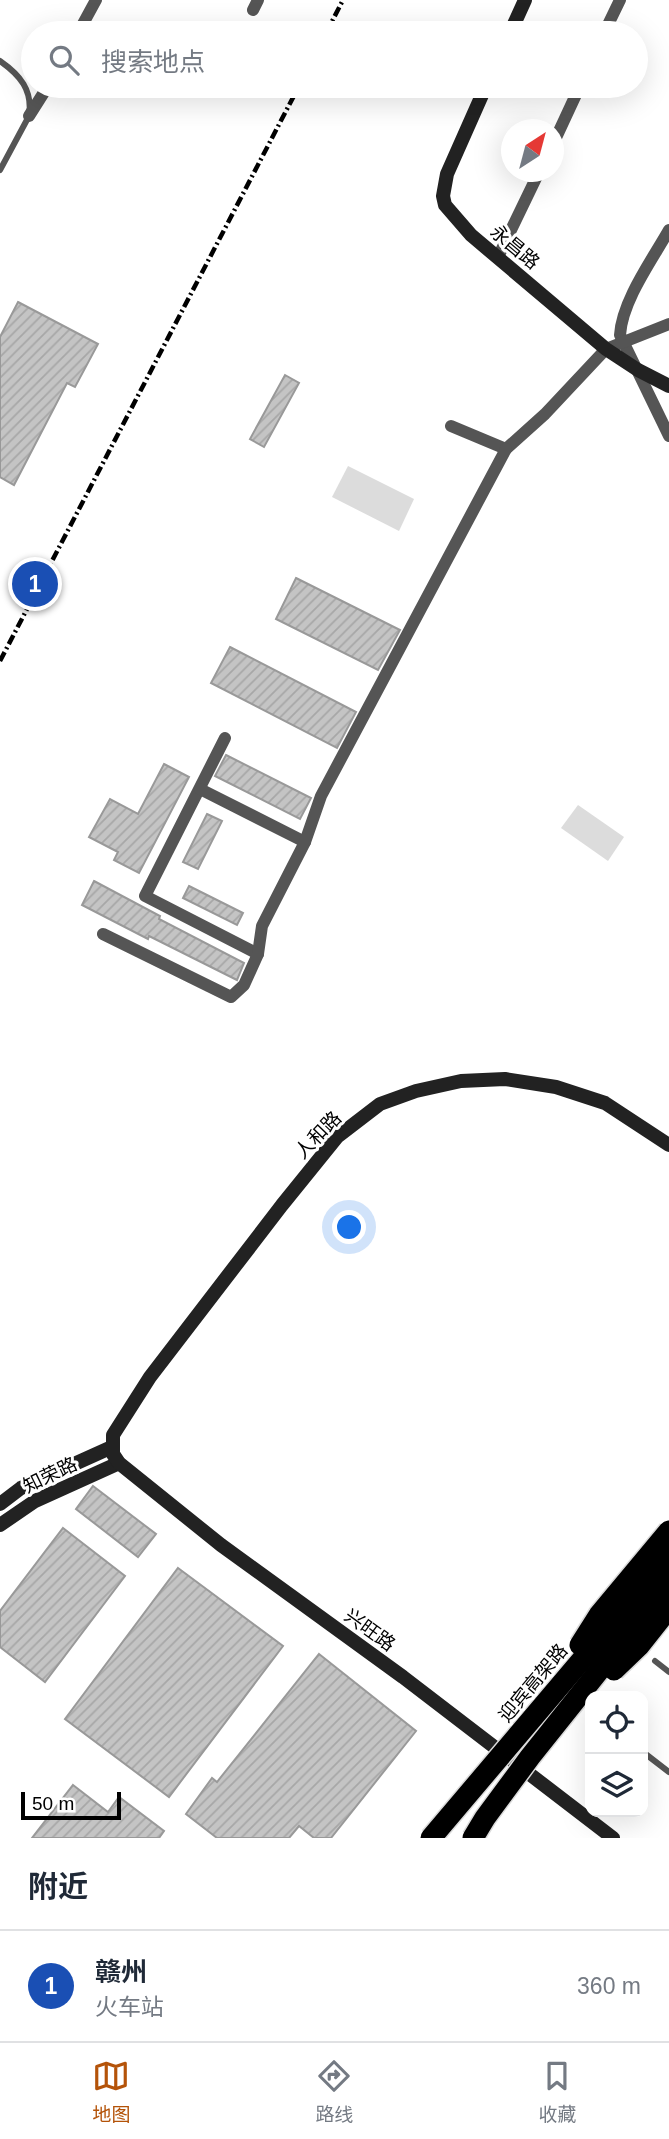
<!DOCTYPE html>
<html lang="zh">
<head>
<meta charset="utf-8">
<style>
	:root { --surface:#fff; --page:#f2f2f3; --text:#1f2937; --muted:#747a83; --line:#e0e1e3; --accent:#b45309 }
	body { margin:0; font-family:Arial,"Noto Sans SC",sans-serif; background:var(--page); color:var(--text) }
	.controls { position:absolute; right:21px; bottom:21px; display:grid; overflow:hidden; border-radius:14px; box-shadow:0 7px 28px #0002 }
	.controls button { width:63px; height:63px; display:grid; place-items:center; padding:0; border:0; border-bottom:2px solid var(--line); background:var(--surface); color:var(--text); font:35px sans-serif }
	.compass { position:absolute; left:501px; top:119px; width:63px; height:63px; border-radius:50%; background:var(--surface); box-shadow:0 7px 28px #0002; rotate:36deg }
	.scale { position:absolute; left:21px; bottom:18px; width:100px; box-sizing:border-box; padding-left:7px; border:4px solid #000; border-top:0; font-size:19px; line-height:24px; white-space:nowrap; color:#000; -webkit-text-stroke:5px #fff; paint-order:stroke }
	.you { position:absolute; left:350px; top:1228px; width:24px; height:24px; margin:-18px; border:5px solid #fff; border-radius:50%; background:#1a73e8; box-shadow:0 0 0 10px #1a73e833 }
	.badge { display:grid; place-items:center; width:46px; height:46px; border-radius:50%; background:var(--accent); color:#fff; font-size:23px; font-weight:700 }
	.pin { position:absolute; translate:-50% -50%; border:4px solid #fff; box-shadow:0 2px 7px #0006 }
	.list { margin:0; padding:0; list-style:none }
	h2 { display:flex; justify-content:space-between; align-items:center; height:91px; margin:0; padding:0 28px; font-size:30px }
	h2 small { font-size:23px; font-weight:400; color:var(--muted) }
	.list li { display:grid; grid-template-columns:46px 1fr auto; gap:21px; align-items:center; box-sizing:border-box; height:112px; padding:0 28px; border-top:2px solid var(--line) }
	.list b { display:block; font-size:26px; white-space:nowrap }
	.list p { margin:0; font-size:23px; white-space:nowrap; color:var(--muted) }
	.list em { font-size:23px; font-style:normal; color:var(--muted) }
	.icon { flex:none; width:38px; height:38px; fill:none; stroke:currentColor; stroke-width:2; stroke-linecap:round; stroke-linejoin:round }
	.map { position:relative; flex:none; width:669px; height:1838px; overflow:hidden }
	.search { position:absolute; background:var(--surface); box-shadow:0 7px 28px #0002; left:21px; right:21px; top:21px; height:77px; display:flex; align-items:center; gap:18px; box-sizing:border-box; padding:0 24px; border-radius:38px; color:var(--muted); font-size:26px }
	.sheet { height:203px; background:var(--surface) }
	nav { display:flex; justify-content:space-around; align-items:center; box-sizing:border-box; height:98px; border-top:2px solid var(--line); background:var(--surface); font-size:19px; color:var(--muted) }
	nav a { display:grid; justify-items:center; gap:4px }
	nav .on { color:var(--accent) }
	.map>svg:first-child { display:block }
	.pitch { fill:#dcdcdc }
	.building { fill:url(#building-hatch); stroke:#999; stroke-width:2 }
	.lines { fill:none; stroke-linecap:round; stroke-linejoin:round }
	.lane { stroke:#555; stroke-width:6 }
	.street { stroke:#555; stroke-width:12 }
	.secondary { stroke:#222; stroke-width:14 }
	.rail { stroke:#000; stroke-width:4.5; stroke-dasharray:10 3.5 2 3.5; stroke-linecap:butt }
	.highway-bridge-casing { stroke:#dbdbdb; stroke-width:24; stroke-linecap:butt }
	.highway-bridge { stroke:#000; stroke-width:21 }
	.labels { text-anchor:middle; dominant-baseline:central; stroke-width:6; stroke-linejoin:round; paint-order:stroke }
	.street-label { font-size:19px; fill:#000; stroke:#fff }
</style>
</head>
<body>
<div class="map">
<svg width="669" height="1838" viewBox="0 0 669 1838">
	<defs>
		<pattern id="building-hatch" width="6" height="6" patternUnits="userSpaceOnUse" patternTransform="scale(1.75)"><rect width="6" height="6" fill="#c4c4c4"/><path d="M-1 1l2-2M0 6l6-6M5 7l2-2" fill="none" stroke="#a7a7a7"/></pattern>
	</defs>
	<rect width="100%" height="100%" fill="#fff"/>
	<g class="pitch">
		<polygon points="348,466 414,499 399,531 332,497"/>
		<polygon points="578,805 624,837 608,861 561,828"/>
	</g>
	<g class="building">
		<polygon points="18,302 98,344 75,387 67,383 14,485 0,477 0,337"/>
		<polygon points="285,375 299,383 264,447 250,439"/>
		<polygon points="296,578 400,630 378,670 276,619"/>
		<polygon points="230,647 356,712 337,748 211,683"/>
		<polygon points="226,755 311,798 300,819 215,776"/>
		<polygon points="164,764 189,777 139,873 114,860 118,852 89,837 110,799 138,814"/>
		<polygon points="207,814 222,821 198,869 183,862"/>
		<polygon points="94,881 160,916 159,919 244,963 237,980 149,936 148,939 82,905"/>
		<polygon points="189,886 243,913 237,925 183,898"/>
		<polygon points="93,1486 156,1534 138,1557 76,1509"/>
		<polygon points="63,1528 125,1576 45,1682 0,1647 0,1611"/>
		<polygon points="178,1568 283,1646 169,1797 65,1719"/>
		<polygon points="319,1654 416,1731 331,1838 314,1838 299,1826 289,1838 217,1838 186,1814 212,1778 217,1782"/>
		<polygon points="73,1785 108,1812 119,1797 164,1831 159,1838 32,1838"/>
	</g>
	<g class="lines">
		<g class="lane">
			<path d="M0 61C20 75 33 90 29 116L0 170"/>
			<polyline points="655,1661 669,1672"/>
			<polyline points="643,1752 669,1772"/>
		</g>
		<g class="street">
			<polyline points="253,10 258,0"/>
			<polyline points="78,33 96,0"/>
			<polyline points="604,33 620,0"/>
			<polyline points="29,116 48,86"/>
			<polyline points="554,142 580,86"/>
			<path d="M669 230C652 260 622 301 620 335L669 436"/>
			<polyline points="498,257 539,172"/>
			<polyline points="451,426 506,449 545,414 606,349 669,324"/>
			<polyline points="225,738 145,896 258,954"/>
			<polyline points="200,789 305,842"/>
			<polyline points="103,934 231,997 244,985 258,954 262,926 305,842 321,796 506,449"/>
		</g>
		<g class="secondary">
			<polyline points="510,33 525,0"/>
			<polyline points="486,86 447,174 443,196 445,205 471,235 606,349 638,370 669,386"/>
			<polyline points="0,1504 21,1488 112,1447"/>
			<polyline points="0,1525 35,1501 119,1463"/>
			<polyline points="613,1838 403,1677 221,1545 119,1463 113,1454 113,1435 150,1377 282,1205 337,1137 380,1104 416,1091 461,1081 505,1079 556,1087 605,1103 669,1145"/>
		</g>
		<g class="rail">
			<polyline points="326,33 343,0"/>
			<polyline points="0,661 299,86"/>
		</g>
		<defs>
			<g id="highway-bridge">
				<polyline points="580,1645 599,1615 669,1531"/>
				<polyline points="614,1670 639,1646 669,1608"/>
				<polyline points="431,1838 669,1557"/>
				<polyline points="473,1838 485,1818 530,1757 669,1583"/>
			</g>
		</defs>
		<use href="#highway-bridge" class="highway-bridge-casing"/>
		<use href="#highway-bridge" class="highway-bridge"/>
	</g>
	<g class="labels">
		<g class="street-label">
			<text transform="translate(515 247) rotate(40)">永昌路</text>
			<text transform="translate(318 1135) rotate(-46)">人和路</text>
			<text transform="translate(50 1475) rotate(-26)">知荣路</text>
			<text transform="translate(370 1630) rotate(36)">兴旺路</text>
			<text transform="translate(533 1683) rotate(-50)">迎宾高架路</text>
		</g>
	</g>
</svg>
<div class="controls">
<button><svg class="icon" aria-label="locate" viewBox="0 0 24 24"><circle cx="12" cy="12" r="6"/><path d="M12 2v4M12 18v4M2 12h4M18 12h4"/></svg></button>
<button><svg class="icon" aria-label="layers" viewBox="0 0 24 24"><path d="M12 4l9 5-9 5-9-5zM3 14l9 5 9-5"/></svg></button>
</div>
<svg class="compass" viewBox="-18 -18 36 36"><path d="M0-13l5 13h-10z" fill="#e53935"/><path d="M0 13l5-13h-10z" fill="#747a83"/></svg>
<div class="scale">50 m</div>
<div class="you"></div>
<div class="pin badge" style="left:35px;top:584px;background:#1a4fb4">1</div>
<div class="search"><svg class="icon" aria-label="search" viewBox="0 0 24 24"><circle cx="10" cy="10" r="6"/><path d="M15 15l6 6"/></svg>搜索地点</div>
</div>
<section class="sheet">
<h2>附近<small></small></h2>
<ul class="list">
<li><span class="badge" style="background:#1a4fb4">1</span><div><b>赣州</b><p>火车站</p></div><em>360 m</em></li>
</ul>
</section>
<nav>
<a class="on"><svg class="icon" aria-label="map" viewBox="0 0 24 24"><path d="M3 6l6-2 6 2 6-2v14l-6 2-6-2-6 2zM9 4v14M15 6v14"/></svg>地图</a>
<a><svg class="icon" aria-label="directions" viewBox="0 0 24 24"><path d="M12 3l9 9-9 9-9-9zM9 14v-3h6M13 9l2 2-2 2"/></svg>路线</a>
<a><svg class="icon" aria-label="saved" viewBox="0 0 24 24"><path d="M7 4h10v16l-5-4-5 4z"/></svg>收藏</a>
</nav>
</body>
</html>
